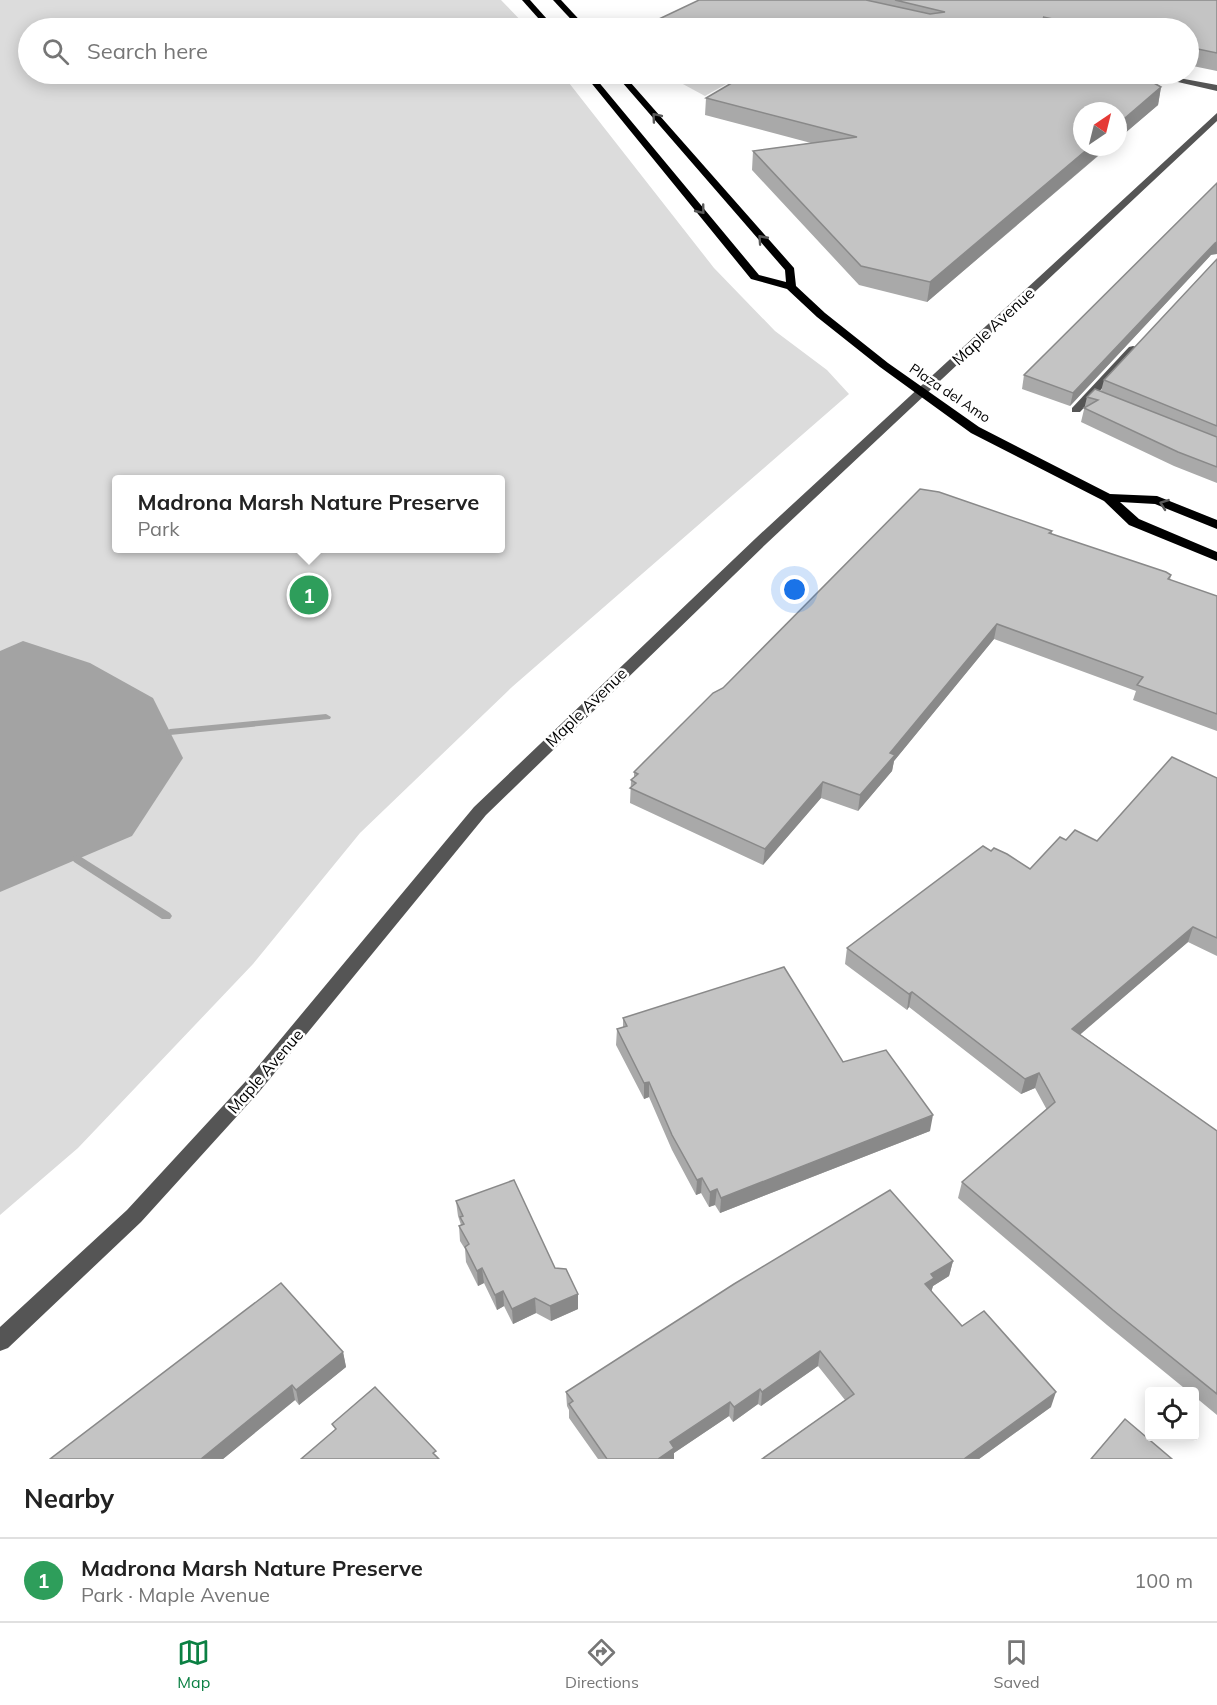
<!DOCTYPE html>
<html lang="en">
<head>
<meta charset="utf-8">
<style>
	:root { --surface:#fff; --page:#f2f2f2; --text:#222; --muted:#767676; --line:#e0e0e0; --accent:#0b8043 }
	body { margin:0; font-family:Mulish,sans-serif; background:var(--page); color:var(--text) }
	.controls { position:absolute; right:18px; bottom:18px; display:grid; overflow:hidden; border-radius:6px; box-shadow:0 3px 15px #0003 }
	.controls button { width:54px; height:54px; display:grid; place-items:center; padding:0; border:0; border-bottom:2px solid var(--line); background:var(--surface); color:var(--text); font:30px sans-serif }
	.compass { position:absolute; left:1073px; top:102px; width:54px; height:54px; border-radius:50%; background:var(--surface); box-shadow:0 3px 15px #0003; rotate:35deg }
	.you { position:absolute; left:795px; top:590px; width:21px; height:21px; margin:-15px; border:4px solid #fff; border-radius:50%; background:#1a73e8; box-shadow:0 0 0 9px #1a73e833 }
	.badge { display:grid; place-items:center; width:39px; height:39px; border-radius:50%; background:var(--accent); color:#fff; font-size:20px; font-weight:700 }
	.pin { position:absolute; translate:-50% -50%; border:3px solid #fff; box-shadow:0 2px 6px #0006 }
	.popup { position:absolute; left:112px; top:475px; width:393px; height:78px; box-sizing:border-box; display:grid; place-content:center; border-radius:6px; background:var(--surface); filter:drop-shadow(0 2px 4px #0005); font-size:20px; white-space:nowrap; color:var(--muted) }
	.popup b { font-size:22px; color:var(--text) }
	.popup::after { content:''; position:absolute; left:50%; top:100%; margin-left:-12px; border:12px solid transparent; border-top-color:var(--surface) }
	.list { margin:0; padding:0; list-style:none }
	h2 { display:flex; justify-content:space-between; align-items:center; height:78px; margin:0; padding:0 24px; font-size:26px }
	h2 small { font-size:20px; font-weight:400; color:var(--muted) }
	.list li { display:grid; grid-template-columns:39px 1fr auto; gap:18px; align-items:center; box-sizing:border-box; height:84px; padding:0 24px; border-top:2px solid var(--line) }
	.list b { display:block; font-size:22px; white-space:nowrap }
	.list p { margin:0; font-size:20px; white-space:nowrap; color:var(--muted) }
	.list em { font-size:20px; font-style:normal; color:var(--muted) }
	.icon { flex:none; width:33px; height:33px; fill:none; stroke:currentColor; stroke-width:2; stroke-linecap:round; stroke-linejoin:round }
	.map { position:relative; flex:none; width:1217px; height:1459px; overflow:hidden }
	.search { position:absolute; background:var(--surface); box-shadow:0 3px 15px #0003; left:18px; right:18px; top:18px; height:66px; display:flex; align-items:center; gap:15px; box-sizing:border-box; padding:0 21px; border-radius:33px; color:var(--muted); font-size:22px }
	.sheet { height:162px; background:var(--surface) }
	nav { display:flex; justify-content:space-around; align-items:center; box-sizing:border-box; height:84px; border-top:2px solid var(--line); background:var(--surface); font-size:16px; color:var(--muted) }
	nav a { display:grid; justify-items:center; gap:3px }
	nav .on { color:var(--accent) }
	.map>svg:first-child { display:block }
	.green { fill:#dcdcdc; fill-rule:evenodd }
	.water { fill:#a3a3a3 }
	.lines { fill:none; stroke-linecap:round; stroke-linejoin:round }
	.stream { fill:#a3a3a3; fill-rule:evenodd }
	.minor { fill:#555; fill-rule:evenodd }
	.major { fill:#000; fill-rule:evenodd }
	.wall { fill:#a9a9a9 }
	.shaded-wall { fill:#898989 }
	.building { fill:#c4c4c4; stroke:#898989; stroke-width:1.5 }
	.oneway { stroke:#595959 }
	.labels { text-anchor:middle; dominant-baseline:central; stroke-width:5; stroke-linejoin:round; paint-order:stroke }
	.far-street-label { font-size:14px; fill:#000; stroke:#fff }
	.street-label { font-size:16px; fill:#000; stroke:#fff }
</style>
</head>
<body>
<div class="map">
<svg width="1217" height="1459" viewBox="0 0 1217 1459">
	<rect width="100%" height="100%" fill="#fff"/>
	<g class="green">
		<path d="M0 0H501L528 28H28V74H562L714 268 775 331 827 370 849 394 512 687 360 833 253 964 78 1148 0 1215ZM117 480H501V548H117Z"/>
		<polygon points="674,74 744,74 705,96 681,83"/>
	</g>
	<polygon class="water" points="23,641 90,663 153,698 183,758 132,836 0,892 0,651"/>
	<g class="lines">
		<g class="stream">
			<polygon points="326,714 331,717 330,719 170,735 165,732 170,729"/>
			<polygon points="78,855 170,913 172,916 170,919 162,919 74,862 72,859 74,856"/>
		</g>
		<g class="minor">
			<polygon points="1143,74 1157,74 1217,85 1217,91"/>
			<polygon points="1217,113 1217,121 766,544 486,815 259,1092 141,1222 8,1348 0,1351 0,1327 127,1210 245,1082 474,807 756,538"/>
			<polygon points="1133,346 1137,347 1137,351 1080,412 1072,412 1072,408 1129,347"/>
		</g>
		<g class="major">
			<polygon points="522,0 530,0 555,28 547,28"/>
			<polygon points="553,0 561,0 587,28 579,28"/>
			<polygon points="584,74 592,74 759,275 786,282 785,270 615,74 623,74 794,268 796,286 825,313 888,363 979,427 1110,494 1157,496 1217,520 1217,529 1155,504 1120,502 1139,519 1217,552 1217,561 1129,525 1104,501 971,433 880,367 817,317 787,289 751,279"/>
		</g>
	</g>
	<g class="wall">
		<polygon points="699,0 1217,0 1217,71 1188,65 1188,28 640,28"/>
		<polygon points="738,74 1138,74 1161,87 1158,105 927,302 859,285 752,170 753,151 811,143 705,115 706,98 728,85 728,83 740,76"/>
		<polygon points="1211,255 1070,406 1022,389 1024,375"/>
		<polygon points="1217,259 1217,483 1174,466 1081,422 1087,397 1101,391 1104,380"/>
		<polygon points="1052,531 1052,534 1171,575 1170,580 1217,596 1217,731 1133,700 1136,691 994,639 894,761 892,771 858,811 821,798 763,865 630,803 631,780 634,777 634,772"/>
		<polygon points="1217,778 1217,956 1188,942 1080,1034 1217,1131 1217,1415 1194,1396 1194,1392 1189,1392 1107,1325 958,1198 962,1182 1047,1110 1035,1088 1021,1094 909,1007 907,1010 845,964 847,948 991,851 1030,869 1066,840 1097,841"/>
		<polygon points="623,1018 843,1062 930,1131 720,1213 715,1205 709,1207 701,1193 696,1195 672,1150 649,1097 644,1099 616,1045 617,1029 623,1028"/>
		<polygon points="456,1201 555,1268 578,1309 551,1321 536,1313 513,1324 504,1306 497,1310 484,1283 478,1286 466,1262 465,1249 460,1241 459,1226 461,1225 458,1216"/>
		<polygon points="953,1261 949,1276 933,1286 931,1291 962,1326 1051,1407 979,1459 762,1459 845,1400 818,1366 761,1406 758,1404 733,1422 729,1416 674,1453 674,1459 598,1459 569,1418 569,1410 567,1406 566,1392"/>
		<polygon points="343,1352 346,1367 299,1405 295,1400 223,1459 50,1459"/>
	</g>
	<g class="shaded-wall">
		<polygon points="1161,87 1158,105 1118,139 1118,124"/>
		<polygon points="1090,147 1108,147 927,302 930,282"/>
		<polygon points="1217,242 1217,254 1211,255 1070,406 1073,393 1215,243"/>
		<polygon points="997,624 994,639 894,761 892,771 858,811 860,795 890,753"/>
		<polygon points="823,782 821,798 763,865 765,849"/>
		<polygon points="1193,927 1188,942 1068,1045 1072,1029"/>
		<polygon points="912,992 909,1007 907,1010 909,994"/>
		<polygon points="1039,1073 1035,1088 1021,1094 1025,1079"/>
		<polygon points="649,1082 649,1097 644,1099 644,1083"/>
		<polygon points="933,1115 930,1131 720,1213 721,1198"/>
		<polygon points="702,1178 701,1193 696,1195 697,1180"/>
		<polygon points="717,1189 715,1205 709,1207 710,1192"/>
		<polygon points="953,1261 949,1276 933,1286 931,1293 925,1284 931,1274"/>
		<polygon points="482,1268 484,1283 478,1286 477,1271"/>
		<polygon points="503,1291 504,1306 497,1310 495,1295"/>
		<polygon points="578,1294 578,1309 551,1321 550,1306"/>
		<polygon points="535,1298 536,1313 513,1324 512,1309"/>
		<polygon points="820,1351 818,1366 761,1406 762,1392"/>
		<polygon points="343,1352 346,1367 299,1405 296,1390"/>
		<polygon points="292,1385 295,1400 223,1459 201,1459"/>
		<polygon points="760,1389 758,1404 733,1422 734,1407"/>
		<polygon points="1056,1392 1051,1407 979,1459 964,1459"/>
		<polygon points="730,1402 729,1416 674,1453 674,1459 658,1459 670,1442"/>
	</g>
	<g class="building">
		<polygon points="699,0 866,0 930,14 945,12 895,0 1217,0 1217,53 1188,47 1188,28 1097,28 1043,17 1061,28 640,28"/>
		<polygon points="744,74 1138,74 1161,87 1118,124 1118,111 1082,111 1082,147 1090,147 930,282 861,266 753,151 857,137 706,98 730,84 728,83"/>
		<polygon points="1217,183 1217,242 1215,243 1073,393 1024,375"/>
		<polygon points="1217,259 1217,426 1104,380"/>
		<polygon points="1095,389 1217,437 1217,467 1178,452 1084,408 1098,400 1087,397"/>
		<polygon points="920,489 939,492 1052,531 1049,533 1166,572 1171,575 1168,579 1217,596 1217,714 1137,685 1143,677 997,624 890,753 895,755 860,795 823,782 765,849 630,788 636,783 631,780 638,774 634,772 713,693 723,688"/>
		<polygon points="1172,757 1217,778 1217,938 1193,927 1072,1029 1217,1131 1217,1394 1113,1310 962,1182 1055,1102 1039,1073 1025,1079 912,992 909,994 847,948 983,846 991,851 994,848 1007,854 1030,869 1060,837 1066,840 1075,830 1097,841"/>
		<polygon points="784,967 843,1062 886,1050 933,1115 721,1198 717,1189 710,1192 702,1178 697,1180 672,1135 649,1082 644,1083 617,1029 627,1026 623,1018"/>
		<polygon points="514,1180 555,1268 566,1269 578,1294 550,1306 535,1298 512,1309 503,1291 495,1295 482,1268 477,1271 465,1247 469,1244 459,1226 464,1224 460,1217 463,1216 456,1201"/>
		<polygon points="890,1190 953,1261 931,1274 934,1278 925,1284 962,1326 984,1311 1056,1392 964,1459 762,1459 854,1394 820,1351 762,1392 760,1389 734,1407 730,1402 670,1442 674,1448 658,1459 607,1459 569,1404 573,1401 566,1392 734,1284"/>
		<polygon points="281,1283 343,1352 296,1390 292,1385 201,1459 50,1459"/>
		<polygon points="375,1387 436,1451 433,1453 439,1459 301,1459 336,1429 332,1424"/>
		<polygon points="1125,1419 1172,1459 1091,1459"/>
	</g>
	<defs><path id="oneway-chevron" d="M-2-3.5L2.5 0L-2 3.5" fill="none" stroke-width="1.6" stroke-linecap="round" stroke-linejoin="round" transform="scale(1.5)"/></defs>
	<g class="oneway">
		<use href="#oneway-chevron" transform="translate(656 117) rotate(-130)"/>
		<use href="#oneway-chevron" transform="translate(701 210) rotate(51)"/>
		<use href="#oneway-chevron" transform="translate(762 239) rotate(-132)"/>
		<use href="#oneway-chevron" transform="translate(1164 504) rotate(-160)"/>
	</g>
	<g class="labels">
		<g class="far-street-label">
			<text transform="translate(950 393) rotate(34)">Plaza del Amo</text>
		</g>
		<g class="street-label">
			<text transform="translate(993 326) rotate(-43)">Maple Avenue</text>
			<text transform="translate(586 707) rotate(-44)">Maple Avenue</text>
			<text transform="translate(265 1071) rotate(-49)">Maple Avenue</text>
		</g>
	</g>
</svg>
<div class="controls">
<button><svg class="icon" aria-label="locate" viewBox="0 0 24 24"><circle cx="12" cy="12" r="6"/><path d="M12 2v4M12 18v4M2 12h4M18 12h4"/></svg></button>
</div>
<svg class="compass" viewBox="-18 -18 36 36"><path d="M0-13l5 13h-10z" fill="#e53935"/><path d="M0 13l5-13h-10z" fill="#767676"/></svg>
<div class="you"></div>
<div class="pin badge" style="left:309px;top:595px;background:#2e9e5b">1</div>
<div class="popup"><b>Madrona Marsh Nature Preserve</b>Park</div>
<div class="search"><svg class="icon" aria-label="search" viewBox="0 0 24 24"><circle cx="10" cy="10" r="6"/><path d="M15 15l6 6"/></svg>Search here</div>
</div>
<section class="sheet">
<h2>Nearby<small></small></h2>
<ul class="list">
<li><span class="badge" style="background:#2e9e5b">1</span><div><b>Madrona Marsh Nature Preserve</b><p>Park · Maple Avenue</p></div><em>100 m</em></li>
</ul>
</section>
<nav>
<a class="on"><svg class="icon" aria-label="map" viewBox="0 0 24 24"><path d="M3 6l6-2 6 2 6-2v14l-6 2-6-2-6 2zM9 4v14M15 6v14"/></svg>Map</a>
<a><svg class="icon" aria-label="directions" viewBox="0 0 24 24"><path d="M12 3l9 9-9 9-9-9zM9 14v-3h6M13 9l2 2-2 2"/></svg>Directions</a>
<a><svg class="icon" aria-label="saved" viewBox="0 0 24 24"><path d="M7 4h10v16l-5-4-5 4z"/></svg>Saved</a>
</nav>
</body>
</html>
